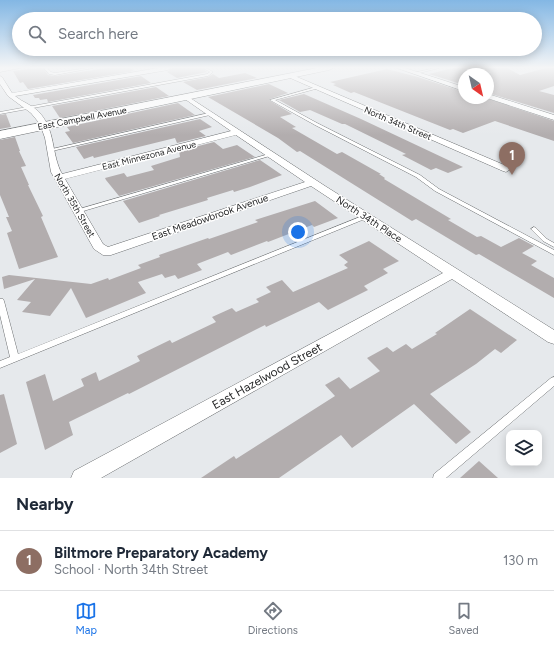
<!DOCTYPE html>
<html lang="en">
<head>
<meta charset="utf-8">
<style>
	:root { --surface:#fff; --page:#f2f2f3; --text:#1f2937; --muted:#747a83; --line:#e0e1e3; --accent:#1a73e8 }
	body { margin:0; font-family:Figtree,sans-serif; background:var(--page); color:var(--text) }
	.controls { position:absolute; right:12px; bottom:12px; display:grid; overflow:hidden; border-radius:8px; box-shadow:0 2px 10px #0003 }
	.controls button { width:36px; height:36px; display:grid; place-items:center; padding:0; border:0; border-bottom:1px solid var(--line); background:var(--surface); color:var(--text); font:20px sans-serif }
	.compass { position:absolute; left:458px; top:68px; width:36px; height:36px; border-radius:50%; background:var(--surface); box-shadow:0 2px 10px #0003; rotate:146deg }
	.you { position:absolute; left:298px; top:232px; width:14px; height:14px; margin:-10px; border:3px solid #fff; border-radius:50%; background:#1a73e8; box-shadow:0 0 0 6px #1a73e833 }
	.badge { display:grid; place-items:center; width:26px; height:26px; border-radius:50%; background:var(--accent); color:#fff; font-size:13px; font-weight:700 }
	.pin { position:absolute; translate:-50% -33px; filter:drop-shadow(0 1px 2px #0008) }
	.pin::after { content:''; position:absolute; top:21px; width:14px; height:12px; background:inherit; clip-path:polygon(0 0,100% 0,50% 100%) }
	.list { margin:0; padding:0; list-style:none }
	h2 { display:flex; justify-content:space-between; align-items:center; height:52px; margin:0; padding:0 16px; font-size:17px }
	h2 small { font-size:13px; font-weight:400; color:var(--muted) }
	.list li { display:grid; grid-template-columns:26px 1fr auto; gap:12px; align-items:center; box-sizing:border-box; height:60px; padding:0 16px; border-top:1px solid var(--line) }
	.list b { display:block; font-size:15px; white-space:nowrap }
	.list p { margin:0; font-size:13px; white-space:nowrap; color:var(--muted) }
	.list em { font-size:13px; font-style:normal; color:var(--muted) }
	.icon { flex:none; width:22px; height:22px; fill:none; stroke:currentColor; stroke-width:2; stroke-linecap:round; stroke-linejoin:round }
	.map { position:relative; flex:none; width:554px; height:478px; overflow:hidden }
	.search { position:absolute; background:var(--surface); box-shadow:0 2px 10px #0003; left:12px; right:12px; top:12px; height:44px; display:flex; align-items:center; gap:10px; box-sizing:border-box; padding:0 14px; border-radius:22px; color:var(--muted); font-size:15px }
	.sheet { height:112px; background:var(--surface) }
	nav { display:flex; justify-content:space-around; align-items:center; box-sizing:border-box; height:56px; border-top:1px solid var(--line); background:var(--surface); font-size:11px; color:var(--muted) }
	nav a { display:grid; justify-items:center; gap:2px }
	nav .on { color:var(--accent) }
	.map>svg:first-child { display:block }
	.building { fill:#b2adae }
	.lines { fill:none; stroke-linecap:round; stroke-linejoin:round }
	.lane-casing { stroke:#6c6f71; stroke-width:1 }
	.street-casing { stroke:#6c6f71; stroke-width:1 }
	.secondary-casing { stroke:#6c6f71; stroke-width:1 }
	.lane { fill:#fff; fill-rule:evenodd }
	.street { fill:#fff; fill-rule:evenodd }
	.secondary { fill:#fff; fill-rule:evenodd }
	.labels { text-anchor:middle; dominant-baseline:central; stroke-width:3; stroke-linejoin:round; paint-order:stroke }
	.far-street-label { font-size:9px; fill:#252627; stroke:#fff }
	.street-label { font-size:10px; fill:#252627; stroke:#fff }
	.near-street-label { font-size:12px; fill:#252627; stroke:#fff }
</style>
</head>
<body>
<div class="map">
<svg width="554" height="478" viewBox="0 0 554 478">
	<rect width="100%" height="100%" fill="#e6e9ec"/>
	<g class="building">
		<polygon points="37,68 43,68 48,75 55,76 106,68 130,68 134,71 28,89 23,82 20,83 13,71"/>
		<polygon points="172,68 202,68 207,72 177,78 167,72"/>
		<polygon points="453,68 466,68 480,74 464,74 464,85 429,74"/>
		<polygon points="476,68 507,68 520,75 546,68 554,68 554,86 539,91 554,95 554,113 488,93 488,76 492,73"/>
		<polygon points="387,69 418,77 464,92 464,98 486,98 554,121 554,141 495,121 463,133 453,129 450,130 354,92 351,93 333,85 336,84 330,82"/>
		<polygon points="245,73 257,78 197,90 183,82 208,77 213,74 219,78"/>
		<polygon points="141,76 151,83 48,102 47,99 40,100 39,98 35,98 33,95"/>
		<polygon points="269,84 288,93 270,99 269,100 292,114 280,117 296,127 292,128 337,154 342,152 381,174 379,174 385,178 384,179 451,219 448,220 477,237 481,236 501,247 519,238 534,246 522,253 537,261 531,265 554,278 554,298 479,254 476,255 416,219 412,221 300,151 297,152 278,138 208,97"/>
		<polygon points="156,87 169,96 60,118 52,106"/>
		<polygon points="304,94 361,119 463,167 448,173 436,168 431,170 402,155 406,154 345,124 342,124 310,110 300,112 279,100"/>
		<polygon points="178,103 195,115 73,143 65,132 70,131 67,127"/>
		<polygon points="6,114 11,127 0,129 0,115"/>
		<polygon points="200,119 212,127 199,131 206,136 177,143 175,138 94,158 93,156 84,159 76,147"/>
		<polygon points="15,137 20,151 19,151 26,166 21,167 29,185 28,185 43,216 41,217 58,257 19,269 7,233 12,231 6,217 9,217 0,195 0,140"/>
		<polygon points="214,142 223,149 237,145 255,157 119,196 106,180 105,178 124,173 127,177 154,170 151,166 180,157 179,151"/>
		<polygon points="260,160 282,175 250,187 234,192 233,190 207,198 208,200 159,215 160,216 139,223 123,201"/>
		<polygon points="315,201 338,218 314,227 312,225 268,242 267,241 231,255 228,252 197,264 202,270 178,279 175,275 165,278 162,274 138,282 146,293 86,318 71,288 50,316 22,312 31,302 17,300 35,279 4,289 2,277 9,275 91,284 108,278 109,280 141,268 138,265 160,257 159,255 208,238 209,239 258,222 255,220"/>
		<polygon points="369,241 399,261 383,269 388,273 364,286 368,290 328,310 319,302 266,327 265,325 129,394 128,393 69,422 73,435 45,450 26,382 45,374 53,401 84,386 81,379 96,372 99,381 140,361 137,356 170,340 172,343 216,322 212,317 232,308 236,312 259,302 256,299 271,292 266,287 282,280 293,292 348,268 344,265 348,262 339,255"/>
		<polygon points="470,309 517,340 501,353 495,349 476,364 430,394 471,432 456,444 414,404 352,448 341,435 279,478 201,478 234,456 236,459 335,396 325,385 339,377 350,389 380,371 367,358 387,347 393,352 406,344 412,349 437,334 435,333"/>
		<polygon points="4,394 17,444 0,453 0,395"/>
		<polygon points="479,461 498,478 460,478"/>
	</g>
	<g class="lines">
		<defs>
			<g id="lane">
				<polygon points="44,68 47,68 51,72 55,73 87,68 93,68 55,75 49,74"/>
				<polygon points="203,68 206,68 213,72 208,76 0,114 0,112 207,74 210,72"/>
				<polygon points="435,68 439,68 415,74 413,73"/>
				<polygon points="467,68 471,68 491,74 488,75"/>
				<polygon points="316,87 319,88 275,100 317,123 420,175 439,189 554,250 554,255 435,191 416,177 315,125 270,100"/>
				<polygon points="209,113 211,114 210,115 52,151 50,150 52,149"/>
				<polygon points="269,154 273,154 273,155 80,212 78,213 75,211 76,210"/>
				<polygon points="365,215 367,216 368,217 367,218 0,368 0,361 10,357 0,315 0,299 3,299 4,301 18,354"/>
				<polygon points="534,227 536,228 547,239 554,243 554,247 543,241 531,229"/>
				<polygon points="554,377 554,386 446,478 433,478 434,474 551,378"/>
			</g>
			<g id="street">
				<polygon points="0,68 20,68 0,72"/>
				<path d="M158 68H171L168 70 15 96C22 102 32 105 38 111 56 129 51 154 62 174L231 131 182 97 187 96 325 186 554 330V344L548 342 452 279 101 478H71L74 471 443 273 311 186 111 255H103L94 249 51 172 45 138 40 124 31 113 8 96 0 84V76L2 77 12 93ZM236 135 305 182 108 247 103 244 65 179Z"/>
				<polygon points="397,68 405,68 464,87 464,91"/>
				<polygon points="290,74 509,167 511,169 506,172 503,171 288,77 287,76"/>
				<polygon points="488,94 554,115 554,120 487,98"/>
			</g>
			<polygon id="secondary" points="317,68 333,68 329,70 0,139 0,131"/>
		</defs>
		<use href="#lane" class="lane-casing"/>
		<use href="#street" class="street-casing"/>
		<use href="#secondary" class="secondary-casing"/>
		<use href="#lane" class="lane"/>
		<use href="#street" class="street"/>
		<use href="#secondary" class="secondary"/>
	</g>
	<linearGradient id="sky" x2="0" y2="1"><stop stop-color="#83b7e4"/><stop offset="0.5" stop-color="#f4f5f6"/><stop offset="1" stop-color="#f4f5f6" stop-opacity="0"/></linearGradient>
	<rect width="554" height="135" fill="url(#sky)"/>
	<g class="labels">
		<g class="far-street-label">
			<text transform="translate(82 118) rotate(-11)">East Campbell Avenue</text>
			<text transform="translate(398 123) rotate(23)">North 34th Street</text>
			<text transform="translate(149 155) rotate(-14)">East Minnezona Avenue</text>
			<text transform="translate(75 205) rotate(60)">North 35th Street</text>
		</g>
		<g class="street-label">
			<text transform="translate(210 217) rotate(-19)">East Meadowbrook Avenue</text>
			<text transform="translate(369 219) rotate(33)">North 34th Place</text>
		</g>
		<g class="near-street-label">
			<text transform="translate(267 376) rotate(-29)">East Hazelwood Street</text>
		</g>
	</g>
</svg>
<div class="controls">
<button><svg class="icon" aria-label="layers" viewBox="0 0 24 24"><path d="M12 4l9 5-9 5-9-5zM3 14l9 5 9-5"/></svg></button>
</div>
<svg class="compass" viewBox="-18 -18 36 36"><path d="M0-13l5 13h-10z" fill="#e53935"/><path d="M0 13l5-13h-10z" fill="#747a83"/></svg>
<div class="you"></div>
<div class="pin badge" style="left:512px;top:175px;background:#8d6e63">1</div>
<div class="search"><svg class="icon" aria-label="search" viewBox="0 0 24 24"><circle cx="10" cy="10" r="6"/><path d="M15 15l6 6"/></svg>Search here</div>
</div>
<section class="sheet">
<h2>Nearby<small></small></h2>
<ul class="list">
<li><span class="badge" style="background:#8d6e63">1</span><div><b>Biltmore Preparatory Academy</b><p>School · North 34th Street</p></div><em>130 m</em></li>
</ul>
</section>
<nav>
<a class="on"><svg class="icon" aria-label="map" viewBox="0 0 24 24"><path d="M3 6l6-2 6 2 6-2v14l-6 2-6-2-6 2zM9 4v14M15 6v14"/></svg>Map</a>
<a><svg class="icon" aria-label="directions" viewBox="0 0 24 24"><path d="M12 3l9 9-9 9-9-9zM9 14v-3h6M13 9l2 2-2 2"/></svg>Directions</a>
<a><svg class="icon" aria-label="saved" viewBox="0 0 24 24"><path d="M7 4h10v16l-5-4-5 4z"/></svg>Saved</a>
</nav>
</body>
</html>
